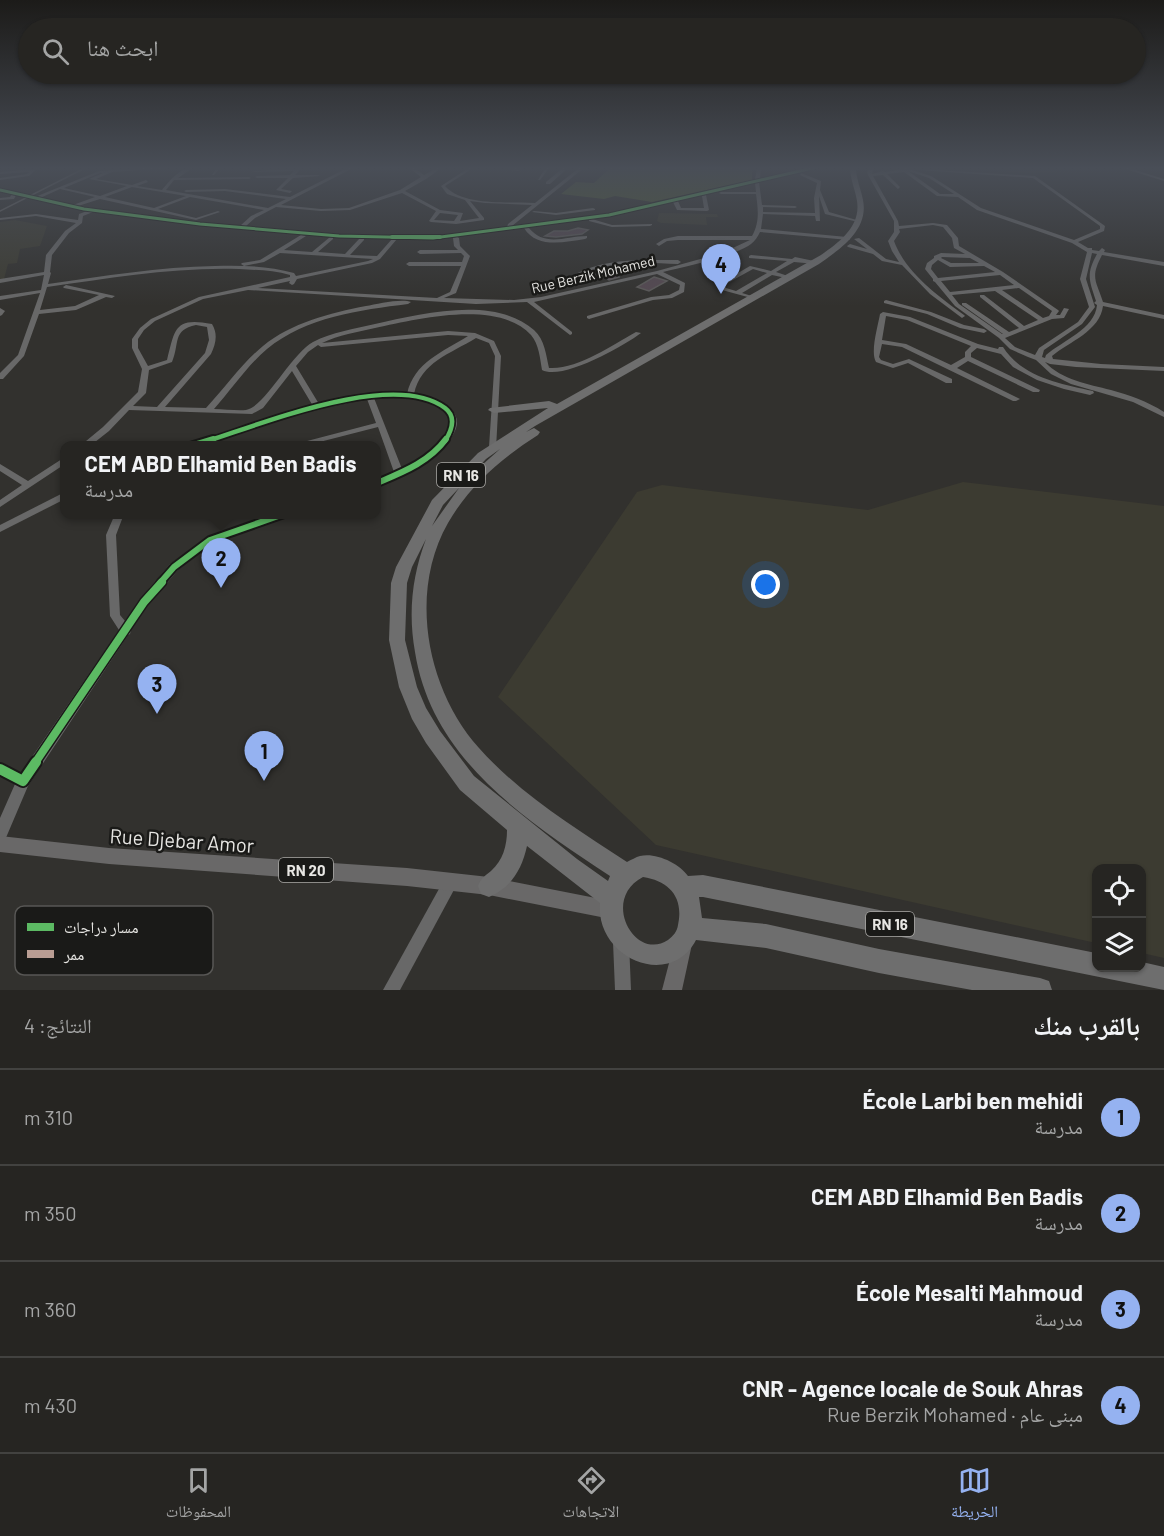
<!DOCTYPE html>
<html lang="ar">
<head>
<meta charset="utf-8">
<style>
	:root { --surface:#262522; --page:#32312f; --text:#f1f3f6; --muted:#a4a5a5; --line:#424240; --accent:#95b2f1 }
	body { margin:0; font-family:Barlow,"Noto Naskh Arabic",sans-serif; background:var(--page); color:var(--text); direction:rtl }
	.controls { position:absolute; right:18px; bottom:18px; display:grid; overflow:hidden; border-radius:12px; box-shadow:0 2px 4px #0004 }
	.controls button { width:54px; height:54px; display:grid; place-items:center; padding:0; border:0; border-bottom:2px solid var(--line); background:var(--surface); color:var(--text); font:30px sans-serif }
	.you { position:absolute; left:766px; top:585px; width:21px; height:21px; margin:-15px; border:4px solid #fff; border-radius:50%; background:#1a73e8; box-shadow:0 0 0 9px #1a73e833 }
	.badge { display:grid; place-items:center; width:39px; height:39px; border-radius:50%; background:var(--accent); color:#111; font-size:20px; font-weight:700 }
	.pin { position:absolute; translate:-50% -50px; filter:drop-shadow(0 2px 3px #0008) }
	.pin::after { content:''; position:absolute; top:32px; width:21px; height:18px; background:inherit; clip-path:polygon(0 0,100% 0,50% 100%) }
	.popup { position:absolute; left:60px; top:441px; width:321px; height:78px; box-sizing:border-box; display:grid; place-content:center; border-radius:12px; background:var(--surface); filter:drop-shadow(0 2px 4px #0005); font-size:20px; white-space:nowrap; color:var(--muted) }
	.popup b { font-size:22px; color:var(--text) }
	.popup::after { content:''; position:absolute; left:50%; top:100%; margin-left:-12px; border:12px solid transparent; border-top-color:var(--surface) }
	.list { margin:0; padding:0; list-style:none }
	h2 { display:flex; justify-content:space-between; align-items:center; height:78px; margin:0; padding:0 24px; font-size:26px }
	h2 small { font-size:20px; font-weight:400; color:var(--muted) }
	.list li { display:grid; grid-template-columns:39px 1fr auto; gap:18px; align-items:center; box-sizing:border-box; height:96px; padding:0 24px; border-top:2px solid var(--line) }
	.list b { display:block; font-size:22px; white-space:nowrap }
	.list p { margin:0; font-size:20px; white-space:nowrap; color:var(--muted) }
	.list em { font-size:20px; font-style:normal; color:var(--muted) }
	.icon { flex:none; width:33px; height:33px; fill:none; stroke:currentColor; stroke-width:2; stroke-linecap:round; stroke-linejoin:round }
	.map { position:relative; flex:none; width:1164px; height:990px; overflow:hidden; direction:ltr }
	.search { position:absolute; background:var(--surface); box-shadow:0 2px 4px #0004; left:18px; right:18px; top:18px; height:66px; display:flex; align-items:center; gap:15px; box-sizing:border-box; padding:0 21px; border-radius:33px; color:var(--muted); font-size:22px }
	.sheet { height:462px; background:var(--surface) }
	nav { display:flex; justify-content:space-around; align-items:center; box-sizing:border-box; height:84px; border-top:2px solid var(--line); background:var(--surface); font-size:16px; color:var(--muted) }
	nav a { display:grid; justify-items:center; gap:3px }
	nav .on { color:var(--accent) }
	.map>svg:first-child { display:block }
	.built { fill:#3c3b31 }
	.green { fill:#4f5b33 }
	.building { fill:#554951; stroke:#5c5a59; stroke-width:1.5 }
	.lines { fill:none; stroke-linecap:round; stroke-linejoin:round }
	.minor { fill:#686868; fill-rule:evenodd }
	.major { fill:#696868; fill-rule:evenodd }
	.highway { fill:#6e6e6e; fill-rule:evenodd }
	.rail { stroke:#686765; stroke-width:1.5 }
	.cycleway-far5-casing { stroke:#1a1a18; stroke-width:5 }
	.cycleway-far4-casing { stroke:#1a1a18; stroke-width:6 }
	.cycleway-far3-casing { stroke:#1a1a18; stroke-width:8 }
	.cycleway-far2-casing { stroke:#1a1a18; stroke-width:10 }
	.cycleway-far1-casing { stroke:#1a1a18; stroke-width:11 }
	.cycleway-casing { stroke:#1a1a18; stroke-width:14 }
	.cycleway-far5 { stroke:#5cba63; stroke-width:3 }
	.cycleway-far4 { stroke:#5cba63; stroke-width:4 }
	.cycleway-far3 { stroke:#5cba63; stroke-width:4.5 }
	.cycleway-far2 { stroke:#5cba63; stroke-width:6 }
	.cycleway-far1 { stroke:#5cba63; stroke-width:8 }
	.cycleway { stroke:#5cba63; stroke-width:10 }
	.labels { text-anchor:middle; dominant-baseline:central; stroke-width:5; stroke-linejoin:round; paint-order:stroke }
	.far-street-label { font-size:14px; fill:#e7e6e3; stroke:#1a1a18 }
	.shield { fill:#1a1a18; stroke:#aaa9a6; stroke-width:1.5 }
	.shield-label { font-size:15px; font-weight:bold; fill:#e7e6e3 }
	.near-street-label { font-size:20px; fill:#e7e6e3; stroke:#1a1a18 }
	.key { fill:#1a1a18; stroke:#585755; stroke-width:1.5 }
	.key-label { font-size:16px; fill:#e7e6e3 }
</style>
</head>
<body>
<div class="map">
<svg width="1164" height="990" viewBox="0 0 1164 990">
	<rect width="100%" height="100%" fill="#32312e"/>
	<g class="built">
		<polygon points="928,167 1059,167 1069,171 1028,173"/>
		<polygon points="659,213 717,214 718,217 706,217 707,225 661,223 657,221"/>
		<polygon points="15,220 47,226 40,246 20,249 17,263 8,264 4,279 0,280 0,222"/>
		<polygon points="963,482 1164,506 1164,958 1142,953 1142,868 1096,868 1096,943 656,845 498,697 637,492 662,485 868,510"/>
	</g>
	<polygon class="green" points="611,167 752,167 752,180 652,202 615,196 604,199 561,194 576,182 594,183"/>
	<g class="building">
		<polygon points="578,228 588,230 582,234 556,237 545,236 554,231 568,231"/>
		<polygon points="619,266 625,271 616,273 619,277 609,280 599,272"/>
		<polygon points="654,277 667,281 649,291 637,287"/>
	</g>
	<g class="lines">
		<g class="minor">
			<polygon points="34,167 39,167 29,176 0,180 0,178 27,174 29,172 0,174 0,172 33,169"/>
			<path d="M157 167H185L112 172 96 179 132 185 146 180 148 182 137 186 162 190C170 180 181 167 194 167L178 178 249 177 251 178 249 179 174 180 166 190 268 208 286 199 225 191 186 192 184 191 186 190 225 189 290 197 349 167H355L281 205 321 209 349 208 400 190 421 177 408 167H413L424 175 438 167H443L426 179 405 191 440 210 463 213 460 221 479 218 465 200 447 194 441 186 470 167H475L445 186C464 207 509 201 535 203L580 167H585L512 226 609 214 755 180 757 167H761L760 179 810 167H819L759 182 762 205 795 206 797 207 795 208 763 207V212L815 213 814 198 817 183 800 175 801 173 821 181 820 190 829 212 860 221 858 222 825 214 819 196 820 221H816L815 216 763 214 761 229 847 237 850 239 849 240 760 232C758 236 755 241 751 244 733 257 687 266 663 272L685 283 684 292 672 298 653 300 589 319 587 318V316L651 297 669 295 679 290 680 285 657 274 534 302 572 332V334L570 335 527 302 476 304 248 290 203 299 155 321 144 330 138 339V348L148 366 167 360C175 328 175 317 212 324 218 334 216 343 211 354L165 407 206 408C225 388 241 364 263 346 291 323 330 313 366 306 377 304 402 298 411 302L408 304C360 310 306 317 267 349 247 366 232 389 214 409 224 409 237 411 246 410 265 407 291 354 313 342 332 332 354 329 375 324 421 314 494 295 534 330 545 340 546 355 549 368 577 370 612 345 636 332L641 333C624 346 562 381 542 370 540 359 539 344 531 335 498 299 417 319 375 328 357 332 339 335 322 343L448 331 475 333 494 341 501 356 496 449 493 450 489 447 495 356 489 343 476 338C450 354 421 362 414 394 437 399 472 410 450 439 444 447 439 454 431 460 415 471 395 480 377 486V480L394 472 378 427 304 446H288L376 423 367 399 313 410 200 446H186L313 406 292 371 263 408 252 414 129 410 109 431 90 446H80L103 427 138 392 142 369 132 348V339L140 328 151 319 199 297 290 277V275C274 270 256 270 239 269 175 267 111 278 47 287L40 310 75 306 99 295 64 288 63 287 66 285 115 296 112 298 106 297 76 310 39 314 24 356 3 379H0V373L18 355 40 293 0 300V296L41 290 44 275 0 283V279L44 272 46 255 65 231 76 223 36 216 0 220V218L36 214 78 220 79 214 87 211 16 195 14 199 0 200V198L10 197 12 194 0 191V189L35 197 99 171ZM100 173H103L89 179 127 186 100 196 64 188ZM755 183 756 192H721L719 193 721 194H756C758 209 760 222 752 236H678L664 239 656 244 659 246 667 241 678 240H750L722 253 657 271 541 297 514 300 444 298 456 293 470 256 460 246 459 238 456 236 524 228C537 249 564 242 585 239L587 238V236C565 236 545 248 528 227L589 219V221L612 227 650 226 652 225V224L612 225 592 219 609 216 673 202 677 210 707 211 709 210 706 195 702 196 704 208H681L678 201ZM132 187 186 196 154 208 105 197ZM60 189 95 197 73 205 40 198ZM402 193 436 211 429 221 431 222 456 224 484 220V218L470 201 485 203 532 205 508 224 507 227 433 236 339 234 246 226 255 218 276 207 321 211 350 210ZM190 197 264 210 251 216 240 226 200 223 78 206 100 199 196 220 220 212 218 211 196 218 158 209ZM93 212 200 225 330 237 312 252 284 250 306 236 301 235 260 260 242 263 241 264 244 266 264 262 280 253 373 259 368 261 296 276 294 273C269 266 241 265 215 266 159 267 104 276 48 284L51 273 50 272 52 255 69 233 82 223 83 216ZM440 213 458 215 454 221 434 220ZM333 237 360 238 345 254 318 252 333 239ZM456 237 453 238 454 246 458 250H420L417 252 420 254 461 253 464 256 462 262H409L406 264 409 266H461L450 292 437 298 258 288 290 281 289 283 292 285 294 284 297 279 372 263 380 259 397 239 433 240ZM364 238 392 239 377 256 350 255 364 240ZM196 325 207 327 209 340 205 353 157 407 133 406 146 393 149 370 172 362C180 343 172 330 196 325ZM448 335 468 336C443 352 414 362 407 394 377 391 348 397 319 404L296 366 308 352 318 345 321 347ZM384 397C401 397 434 398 446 413 462 434 417 462 402 469L374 398Z"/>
			<polygon points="217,167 221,167 214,175 212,175"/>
			<polygon points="298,167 303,167 295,175 318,175 320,176 293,178 281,189 292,191 290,193 276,190 288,178 257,178 255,177 257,176 290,175 294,171 255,172 253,171 297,169"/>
			<polygon points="520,167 525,167 519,171 508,170"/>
			<polygon points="546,167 550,167 540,180 538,180"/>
			<polygon points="564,167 569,167 550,184 546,184 546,182"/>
			<path d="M870 167H874L872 174 883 171 885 172 904 169 906 168 931 176 981 208 1074 240 1100 229V226L1033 178 919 170 921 169 1035 176 1105 226 1104 231 1078 242 1088 248H1092V250L1099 251 1102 248 1105 250 1104 252 1164 262V266L1102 255C1090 278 1096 280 1103 302L1164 315V319L1103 306C1100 331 1069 342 1052 356L1053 359 1101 364 1164 367V371L1076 367 1050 364 1045 362C1062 380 1088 384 1111 390 1129 395 1147 401 1164 412V417L1133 402 1071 384 1051 374 1036 360 1028 357 1010 349 999 338 955 306 935 282 933 281V279L925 269 927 263 934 258V256L941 253 965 254 954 248 952 238 943 227 933 225 899 229 900 232 894 241C906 273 937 295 964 315L965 316 962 318 930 294 902 265 882 261 873 254 848 247 847 246 850 244 867 249 854 239 859 238 886 259 899 262 892 251 888 241 894 232V221L868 175 867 172ZM908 171 929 178 954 194H940ZM904 172 937 196 958 197 977 210 1072 243 1087 252 1080 279 1089 307 1078 322 1039 348 1035 355 1015 347 1005 338 1052 319 1064 318 1069 309 1064 308 1060 315H1056L1059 311 1058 310 1003 272 959 246 958 238 947 225 933 223 899 226 898 221 873 176 883 175 898 189 900 187 887 174ZM1092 253 1097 254C1086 274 1089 280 1096 301L1094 303 1097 305C1095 329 1062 341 1046 355L1045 358 1042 357 1044 350 1082 324 1095 307 1086 279ZM942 257 970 258 979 263H951L941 258ZM938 260 950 267 984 266 995 272 938 278 931 269 932 265ZM1000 275 1014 285 950 292 941 281ZM1019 288 1052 311 1049 316 1043 318 1002 290ZM995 291 1038 320 1024 326 984 295H980V297L1019 328 1009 332 966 303H962V305L1003 334H1002L959 304 952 295Z"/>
			<polygon points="1119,167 1126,167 1164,179 1164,181"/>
			<polygon points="593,208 595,209 595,210 556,215 532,212 534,211 556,213"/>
			<path d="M751 255 792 259 795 257 819 262 816 264 794 262 776 272 791 277V279L772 275 742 293 755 297V299L722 290 718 285 719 284 750 266 771 271 787 261 749 258V256ZM753 269 767 273 736 291 726 288 724 285Z"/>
			<path d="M643 260H678L681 262 678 264C648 263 613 260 585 273 577 276 570 283 562 288L557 287C582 265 611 261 643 260Z"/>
			<polygon points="886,300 931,312 964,325 984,329 987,331 984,333 960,328 927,314 884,303 884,301"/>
			<polygon points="0,308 5,311 2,315 0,316"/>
			<path d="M883 312 910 317 978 344 998 349 999 347H1003C1022 377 1060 384 1093 391L1094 393 1090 395 1064 389 1037 380 1013 367 1001 354 977 348 971 353V357L1040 390 1039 392H1033L968 361 957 368 1020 399 1016 401H1013L902 347 882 344 879 357 881 360 893 364 909 359 911 360 952 379V383H946L908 363 893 368 876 362C870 352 878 326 880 314ZM886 316 907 320 971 346 965 352V357L951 365 906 344 882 340Z"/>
			<polygon points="65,457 65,464 0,507 0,500 22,485 0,471 0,464 28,481"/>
			<polygon points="65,492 65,499 0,532 0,525"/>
			<polygon points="115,514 124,514 116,535 120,615 125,621 140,599 170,564 207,538 273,514 288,514 287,516 213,542 178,570 148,605 131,630 130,634 128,635 28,786 5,840 0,842 0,818 15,784 0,776 0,763 21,773 119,630 110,616 106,535"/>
			<polygon points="450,876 455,878 457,883 455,888 400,990 383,990 445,878"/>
			<polygon points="621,934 627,936 629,942 631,990 615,990 613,942 615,936"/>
		</g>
		<g class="major">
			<polygon points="0,836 109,848 407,868 489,877 611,901 617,904 620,910 617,916 611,919 489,895 407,886 109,864 0,852"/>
			<polygon points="683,935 690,937 692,944 682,990 662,990 674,944 676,937"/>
		</g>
		<path class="highway" d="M850 167H856C856 179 861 189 863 200 869 230 840 249 819 264L535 426 526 432 534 428 540 432 538 435C503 457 469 486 448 523 408 593 427 690 479 748 521 795 575 828 627 862 631 860 636 857 640 856 655 852 679 863 688 876L703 875 1096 953V968H1142V962L1164 967V990L703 897H699L702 918 766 924 879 949 1040 978 1049 981 1052 990H972L879 973 766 948 696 940C670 990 595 958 600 903L527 846C522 869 511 888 489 897L481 894 478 886C481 878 485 876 491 871 503 860 507 846 507 830L460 790 426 743 412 719 399 687 389 640 391 583 396 567 432 500 478 453 548 408 494 413 488 410 490 408 549 401 557 404 821 255C840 242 861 226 857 201 855 189 850 179 850 167ZM500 449 472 474 486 459ZM459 488 432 526 443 505ZM426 539C412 576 408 613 415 652 432 760 526 820 610 876L608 881 577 859 474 776 440 731 426 708 417 687 405 640 407 583 412 567ZM643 877C669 881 684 897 678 925 677 932 673 936 668 940 635 962 600 899 643 877Z"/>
		<polyline class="rail" points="0,211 87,167"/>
		<defs>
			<polyline id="cycleway-far5" points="0,190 84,209 200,224 339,236 433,238 609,215 817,167"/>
			<polyline id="cycleway-far4" points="392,237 440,237"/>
			<path id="cycleway-far3" d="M208 441C264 423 394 370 445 408 457 417 452 430 445 441"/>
			<g id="cycleway-far2">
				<polyline points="190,446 213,439"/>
				<path d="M377 483C403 472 429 462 446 439"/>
				<polyline points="160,583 174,567 210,540 284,514"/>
			</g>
			<polyline id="cycleway-far1" points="35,763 144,602 162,582"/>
			<polyline id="cycleway" points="0,769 23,781 36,762"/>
		</defs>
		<use href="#cycleway-far5" class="cycleway-far5-casing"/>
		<use href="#cycleway-far4" class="cycleway-far4-casing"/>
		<use href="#cycleway-far3" class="cycleway-far3-casing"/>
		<use href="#cycleway-far2" class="cycleway-far2-casing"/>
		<use href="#cycleway-far1" class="cycleway-far1-casing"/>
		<use href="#cycleway" class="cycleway-casing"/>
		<use href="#cycleway-far5" class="cycleway-far5"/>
		<use href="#cycleway-far4" class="cycleway-far4"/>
		<use href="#cycleway-far3" class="cycleway-far3"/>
		<use href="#cycleway-far2" class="cycleway-far2"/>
		<use href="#cycleway-far1" class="cycleway-far1"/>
		<use href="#cycleway" class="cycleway"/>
	</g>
	<linearGradient id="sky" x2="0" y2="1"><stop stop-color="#1c1b19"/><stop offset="0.55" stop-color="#494e57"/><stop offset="1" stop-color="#494e57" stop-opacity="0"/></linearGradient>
	<rect width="1164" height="306" fill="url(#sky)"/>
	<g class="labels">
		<g class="far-street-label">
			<text transform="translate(593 274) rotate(-13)">Rue Berzik Mohamed</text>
		</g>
		<g class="shield">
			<rect x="437" y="463" width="48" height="24" rx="4.5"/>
			<rect x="279" y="858" width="54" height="24" rx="4.5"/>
			<rect x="866" y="912" width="48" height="24" rx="4.5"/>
		</g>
		<g class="shield-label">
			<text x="461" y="475">RN 16</text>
			<text x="306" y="870">RN 20</text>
			<text x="890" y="924">RN 16</text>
		</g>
		<g class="near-street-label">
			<text transform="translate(182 840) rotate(4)">Rue Djebar Amor</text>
		</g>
	</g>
	<rect x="15" y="906" width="198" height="69" rx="9" class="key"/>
	<rect x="27" y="923" width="27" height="8" fill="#5cba63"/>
	<rect x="27" y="950" width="27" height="8" fill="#b99d93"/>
	<g class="key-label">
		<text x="64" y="933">مسار دراجات</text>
		<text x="64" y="960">ممر</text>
	</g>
</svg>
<div class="controls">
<button><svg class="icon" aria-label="locate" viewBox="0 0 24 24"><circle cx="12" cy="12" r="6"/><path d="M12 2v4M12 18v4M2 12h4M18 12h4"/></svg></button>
<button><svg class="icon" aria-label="layers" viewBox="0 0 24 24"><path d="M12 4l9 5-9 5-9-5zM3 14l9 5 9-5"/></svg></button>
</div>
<div class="you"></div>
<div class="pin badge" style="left:264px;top:781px">1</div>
<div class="pin badge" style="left:221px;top:588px">2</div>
<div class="popup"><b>CEM ABD Elhamid Ben Badis</b>مدرسة</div>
<div class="pin badge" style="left:157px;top:714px">3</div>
<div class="pin badge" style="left:721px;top:294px">4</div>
<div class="search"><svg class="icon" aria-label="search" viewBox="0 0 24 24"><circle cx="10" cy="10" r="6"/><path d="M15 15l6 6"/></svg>ابحث هنا</div>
</div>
<section class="sheet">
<h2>بالقرب منك<small>النتائج: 4</small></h2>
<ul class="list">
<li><span class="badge">1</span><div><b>École Larbi ben mehidi</b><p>مدرسة</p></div><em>310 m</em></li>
<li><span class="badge">2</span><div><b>CEM ABD Elhamid Ben Badis</b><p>مدرسة</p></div><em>350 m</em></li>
<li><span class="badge">3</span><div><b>École Mesalti Mahmoud</b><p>مدرسة</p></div><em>360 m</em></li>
<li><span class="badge">4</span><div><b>CNR - Agence locale de Souk Ahras</b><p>مبنى عام · Rue Berzik Mohamed</p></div><em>430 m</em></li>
</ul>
</section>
<nav>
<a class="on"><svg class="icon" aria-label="map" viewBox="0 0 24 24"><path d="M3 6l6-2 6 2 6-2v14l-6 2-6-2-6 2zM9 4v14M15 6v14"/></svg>الخريطة</a>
<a><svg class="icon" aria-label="directions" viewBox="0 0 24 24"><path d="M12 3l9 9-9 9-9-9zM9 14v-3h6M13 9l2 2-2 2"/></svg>الاتجاهات</a>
<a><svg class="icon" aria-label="saved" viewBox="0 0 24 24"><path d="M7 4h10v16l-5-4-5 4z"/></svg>المحفوظات</a>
</nav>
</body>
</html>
